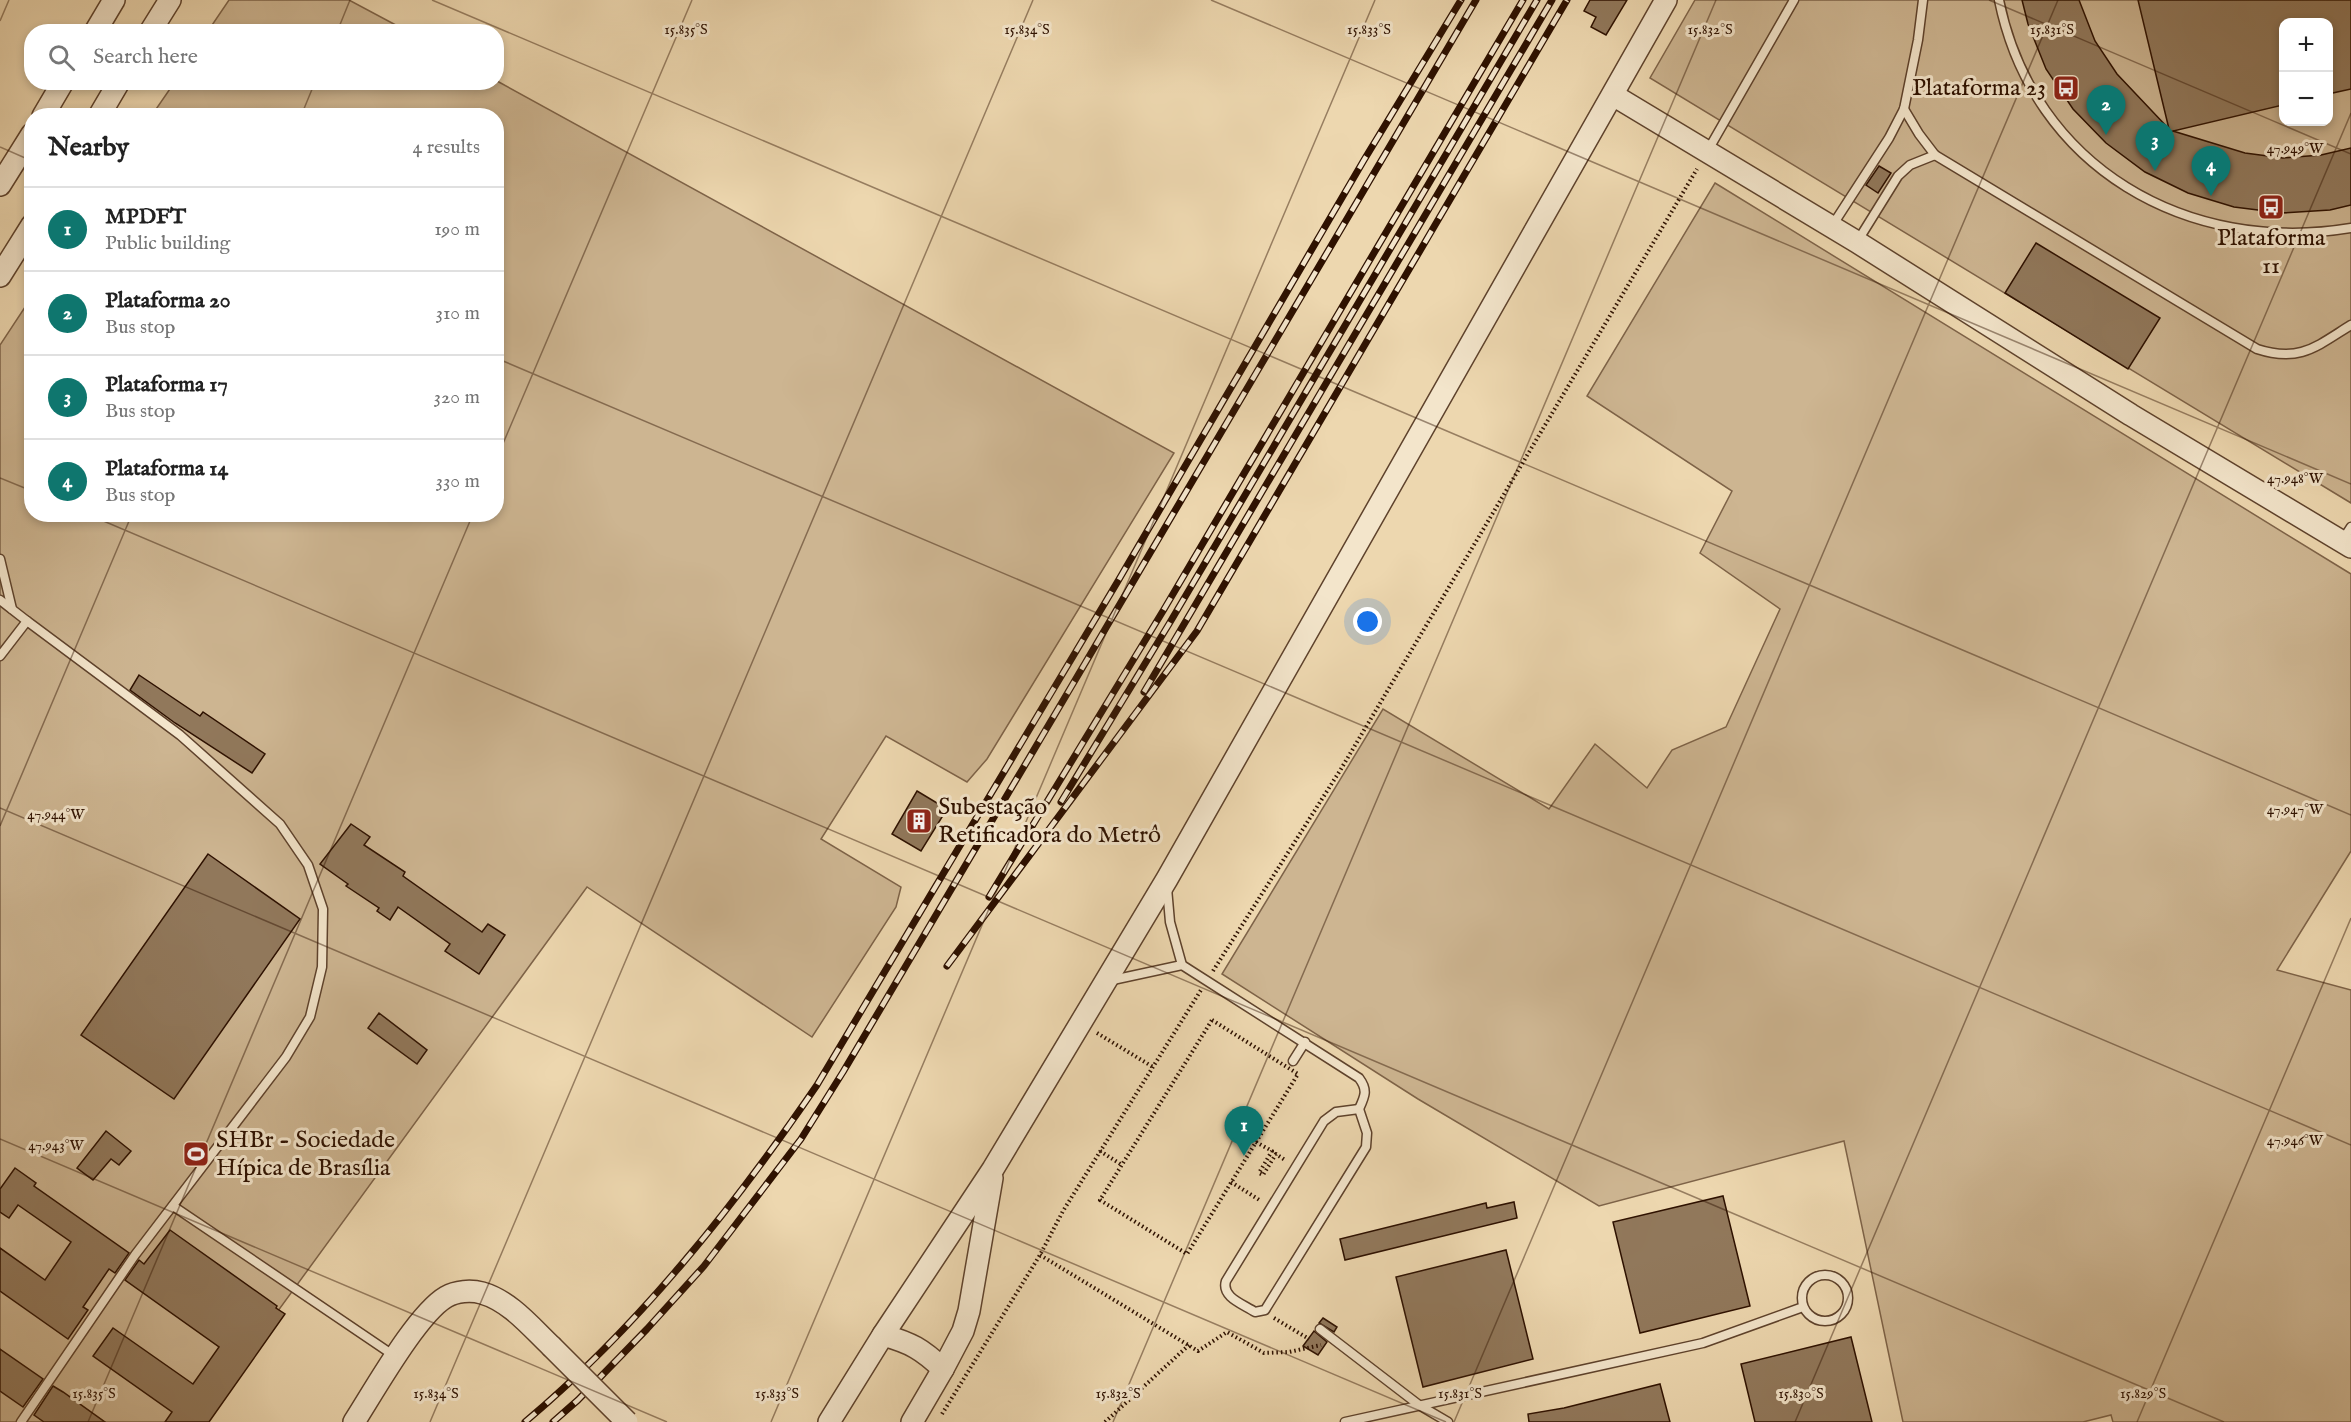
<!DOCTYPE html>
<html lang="en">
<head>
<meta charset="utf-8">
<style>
	:root { --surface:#fff; --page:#f2f2f2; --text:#222; --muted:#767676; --line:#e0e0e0; --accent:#0f766e }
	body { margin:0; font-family:"IM FELL English",serif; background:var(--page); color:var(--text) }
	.controls { position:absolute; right:18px; top:18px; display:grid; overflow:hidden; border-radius:12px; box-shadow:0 3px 9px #0003 }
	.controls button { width:54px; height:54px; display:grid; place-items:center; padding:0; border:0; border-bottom:2px solid var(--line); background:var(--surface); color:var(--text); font:30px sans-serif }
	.you { position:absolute; left:1368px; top:622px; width:21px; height:21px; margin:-15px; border:4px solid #fff; border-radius:50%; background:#1a73e8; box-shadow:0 0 0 9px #1a73e833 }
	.badge { display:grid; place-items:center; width:39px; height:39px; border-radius:50%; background:var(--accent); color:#fff; font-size:20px; font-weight:700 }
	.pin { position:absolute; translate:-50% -50px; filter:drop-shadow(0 2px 3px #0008) }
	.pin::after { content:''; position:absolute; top:32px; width:21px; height:18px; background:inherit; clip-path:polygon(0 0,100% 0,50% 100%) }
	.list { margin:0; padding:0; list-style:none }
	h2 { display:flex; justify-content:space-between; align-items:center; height:78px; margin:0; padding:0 24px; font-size:26px }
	h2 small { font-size:20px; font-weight:400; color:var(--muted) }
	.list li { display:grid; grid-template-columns:39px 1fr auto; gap:18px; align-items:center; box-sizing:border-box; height:84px; padding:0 24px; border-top:2px solid var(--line) }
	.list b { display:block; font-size:22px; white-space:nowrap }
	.list p { margin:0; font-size:20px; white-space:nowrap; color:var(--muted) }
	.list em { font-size:20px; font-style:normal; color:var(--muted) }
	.icon { flex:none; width:33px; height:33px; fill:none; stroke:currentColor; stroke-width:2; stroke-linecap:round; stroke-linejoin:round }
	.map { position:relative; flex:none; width:2351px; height:1422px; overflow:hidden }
	.search { position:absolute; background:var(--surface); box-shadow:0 3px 9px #0003; left:24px; top:24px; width:480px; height:66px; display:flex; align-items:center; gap:15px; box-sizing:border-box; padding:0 21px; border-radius:24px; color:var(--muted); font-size:22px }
	.panel { position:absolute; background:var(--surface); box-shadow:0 3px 9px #0003; left:24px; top:108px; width:480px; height:414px; border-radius:24px }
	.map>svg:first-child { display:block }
	.green { fill:#cdb591; stroke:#7e6348; stroke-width:1.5; fill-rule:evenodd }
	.building { fill:#91785b; stroke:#2e1100; stroke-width:1.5 }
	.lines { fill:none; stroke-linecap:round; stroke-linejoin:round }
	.service-casing { stroke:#5e422c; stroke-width:11 }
	.tertiary-casing { stroke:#5e422c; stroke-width:24 }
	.path { stroke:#2e1100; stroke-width:4; stroke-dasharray:1.5 3; stroke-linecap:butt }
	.service { stroke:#f3e5cb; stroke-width:8 }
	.tertiary { stroke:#f3e5cb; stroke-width:21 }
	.rail-casing { stroke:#2e1100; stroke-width:7 }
	.rail { stroke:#f3e5cb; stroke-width:4.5; stroke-dasharray:14; stroke-linecap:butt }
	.tertiary-bridge-casing { stroke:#5e422c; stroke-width:24; stroke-linecap:butt }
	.tertiary-bridge { stroke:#f3e5cb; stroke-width:21 }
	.ticks { fill:none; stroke:#2e1100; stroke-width:1.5; stroke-opacity:0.45 }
	.labels { text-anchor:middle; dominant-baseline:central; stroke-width:6; stroke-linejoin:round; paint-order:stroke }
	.poi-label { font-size:24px; fill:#2e1100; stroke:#f3e5cb; text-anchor:start }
	.ticks-label { font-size:15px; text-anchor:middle; fill:#2e1100; stroke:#f3e5cb; stroke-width:6; stroke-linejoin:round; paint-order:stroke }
</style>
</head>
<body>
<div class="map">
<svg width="2351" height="1422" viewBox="0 0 2351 1422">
	<rect width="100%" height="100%" fill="#edd7af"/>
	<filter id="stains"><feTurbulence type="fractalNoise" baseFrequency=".00333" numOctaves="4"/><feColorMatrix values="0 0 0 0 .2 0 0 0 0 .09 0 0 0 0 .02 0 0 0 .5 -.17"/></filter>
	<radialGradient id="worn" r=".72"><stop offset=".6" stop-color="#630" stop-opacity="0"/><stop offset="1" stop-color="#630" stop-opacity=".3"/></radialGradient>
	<g class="green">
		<polygon points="229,0 349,0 407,31 208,31"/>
		<path d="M1695 0H2351V503L1650 78ZM2284 22H2328V122H2284Z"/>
		<polygon points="497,81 1174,453 987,759 967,782 886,736 821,839 901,887 896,907 812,1037 587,887 197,1422 0,1422 0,345 31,298 32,514 496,514 496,116 152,115 174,83"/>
		<polygon points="1715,183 2351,574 2351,851 2277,970 2351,990 2351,1422 2113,1422 2111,1415 2083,1422 1903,1422 1844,1141 1599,1206 1418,1099 1222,974 1383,709 1549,809 1595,744 1647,788 1672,750 1726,727 1780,609 1700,553 1732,491 1587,396"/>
	</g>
	<g class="building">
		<polygon points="1590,0 1627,0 1606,35 1591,27 1596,17 1584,11"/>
		<polygon points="2022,0 2079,0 2095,41 2117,74 2169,129 2138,0 2351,0 2351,89 2328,94 2328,22 2283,22 2283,105 2173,131 2245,153 2283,158 2321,155 2351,148 2351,205 2330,210 2282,213 2234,207 2188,193 2145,172 2106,143 2073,109 2046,69 2028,24"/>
		<polygon points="1879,166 1891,173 1878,193 1866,185"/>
		<polygon points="2036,243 2160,318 2128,369 2005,293"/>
		<polygon points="139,675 200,716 203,712 265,754 252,773 175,723 130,690"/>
		<polygon points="917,791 947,809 921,851 892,834"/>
		<polygon points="351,824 370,837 364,845 405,872 403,876 482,932 488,924 505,935 479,974 445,951 450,944 398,907 390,920 377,911 379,908 346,886 348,884 320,864"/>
		<polygon points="208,854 300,919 174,1099 81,1035"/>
		<polygon points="379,1013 427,1050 417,1064 368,1028"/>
		<polygon points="106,1131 131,1151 119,1165 111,1159 93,1180 77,1168"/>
		<polygon points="15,1168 36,1183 34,1186 129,1253 115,1273 109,1269 83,1307 88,1310 68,1339 0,1291 0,1248 45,1280 71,1242 18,1205 9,1218 0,1212 0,1189"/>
		<polygon points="1723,1196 1750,1306 1640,1333 1613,1222"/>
		<polygon points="1514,1202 1517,1218 1345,1260 1340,1239 1486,1203 1487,1208"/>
		<polygon points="170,1230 277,1306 276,1308 285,1314 209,1422 165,1422 172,1412 93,1356 113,1328 193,1384 219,1347 125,1280 139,1260 144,1264"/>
		<polygon points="1506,1250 1533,1359 1423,1387 1396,1277"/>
		<polygon points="1323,1318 1337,1327 1334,1332 1319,1323"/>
		<polygon points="1314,1331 1327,1342 1318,1355 1303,1346"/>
		<polygon points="1851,1337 1872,1422 1755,1422 1741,1364"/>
		<polygon points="0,1349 43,1379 23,1407 0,1391"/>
		<polygon points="1660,1384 1670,1422 1529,1422 1528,1414 1564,1408"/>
		<polygon points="53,1386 63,1392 105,1422 44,1422 34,1415"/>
	</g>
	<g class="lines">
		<defs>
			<g id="service">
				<path d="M1999 0C2033 168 2188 255 2351 228"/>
				<polyline points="1904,109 1919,134 1935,155"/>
				<polyline points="1707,152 1794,0"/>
				<polyline points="1832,226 1889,138 1904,109 1918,40 1923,0"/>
				<path d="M1857 242 1898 176 1910 165 1935 155 2257 349C2300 363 2317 346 2351 325"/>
				<polyline points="2342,541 2351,527"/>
				<polyline points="0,559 12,609"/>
				<polyline points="0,600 27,621"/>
				<polyline points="0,656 27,621 180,735 280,824 308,865 323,909 322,967 310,1017 286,1057 135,1255 21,1422"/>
				<path d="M1167 888 1170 922 1182 965 1359 1078C1368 1090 1365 1096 1359 1109"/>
				<polyline points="1108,981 1182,965"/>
				<polyline points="1293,1061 1305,1042"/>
				<path d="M1359 1109 1367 1133 1366 1147 1265 1310 1255 1312C1243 1304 1221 1297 1226 1281L1324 1121 1336 1112Z"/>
				<polyline points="173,1206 396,1357"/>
				<circle cx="1825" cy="1298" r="23"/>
				<polyline points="1320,1329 1419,1405 1448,1422"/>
				<polyline points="1345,1422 1703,1343 1803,1307"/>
			</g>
			<g id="tertiary">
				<polyline points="95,32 114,0"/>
				<polyline points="150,32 170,0"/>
				<polyline points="1613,95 1857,242 2131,415 2351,547"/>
				<polyline points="43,116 63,82"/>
				<polyline points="99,116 119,82"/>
				<polyline points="0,185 32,134"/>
				<polyline points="0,276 32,225"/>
				<path d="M883 1335C911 1343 922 1349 943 1369"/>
				<path d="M354 1422C374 1391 417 1314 446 1297 456 1291 471 1290 482 1293 510 1301 531 1327 551 1346"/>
				<polyline points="829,1422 883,1335 993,1169 1167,879 1666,0"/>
				<polyline points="912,1422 943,1369 963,1331 969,1311 992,1178"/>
			</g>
		</defs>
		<use href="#service" class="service-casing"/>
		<use href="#tertiary" class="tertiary-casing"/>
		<g class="path">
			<polyline points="1213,971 1341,769 1697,169"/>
			<polygon points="1212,1020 1298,1074 1187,1254 1100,1200"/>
			<polyline points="1097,1033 1153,1067"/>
			<polyline points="1256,1142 1272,1151 1259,1173 1263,1175 1276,1154 1285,1160"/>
			<polyline points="1100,1151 1122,1165"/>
			<polyline points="1231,1182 1261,1201"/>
			<polyline points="1040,1255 1198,1351 1227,1332 1264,1353 1289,1352 1321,1345"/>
			<polyline points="1274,1318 1309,1339"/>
			<polyline points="942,1414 1040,1255 1063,1211 1201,990"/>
			<polyline points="1105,1422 1189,1345"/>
		</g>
		<use href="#service" class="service"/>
		<use href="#tertiary" class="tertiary"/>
		<defs>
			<g id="rail">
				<polyline points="1144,692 1552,0"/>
				<polyline points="1061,802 1169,624 1537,0"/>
				<polyline points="989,897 1163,611 1523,0"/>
				<polyline points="947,966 1197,631 1567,0"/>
				<path d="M525 1422C639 1326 733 1208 817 1085L1118 581 1364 160 1461 0"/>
				<polyline points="553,1422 578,1400 647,1329 704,1266 801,1139 843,1072 1051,721 1476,0"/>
			</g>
		</defs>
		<use href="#rail" class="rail-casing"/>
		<use href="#rail" class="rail"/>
		<defs>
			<polyline id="tertiary-bridge" points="551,1346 627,1422"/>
		</defs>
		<use href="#tertiary-bridge" class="tertiary-bridge-casing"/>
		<use href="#tertiary-bridge" class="tertiary-bridge"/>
	</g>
	<path class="ticks" d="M432 0 2351 815M1211 0 2351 484M1989 0 2351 154M0 21 9 0M337 32 350 0M301 116 315 82M0 147 32 161M496 358 2351 1145M496 460 692 0M0 478 32 491M87 514 2224 1422M0 808 1446 1422M0 826 132 514M0 1139 667 1422M88 1422 473 514M430 1422 1033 0M771 1422 1375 0M1113 1422 1716 0M1454 1422 2058 0M1795 1422 2351 113M2137 1422 2351 918"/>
	<defs>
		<symbol id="bus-square" viewBox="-11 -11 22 22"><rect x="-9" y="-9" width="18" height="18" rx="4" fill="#8f2418" stroke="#f3e5cb"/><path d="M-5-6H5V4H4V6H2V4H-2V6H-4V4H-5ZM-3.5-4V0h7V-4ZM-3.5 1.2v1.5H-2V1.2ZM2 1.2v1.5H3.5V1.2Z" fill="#fff"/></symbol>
		<symbol id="building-square" viewBox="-11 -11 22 22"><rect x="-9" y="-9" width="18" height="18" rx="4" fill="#8f2418" stroke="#f3e5cb"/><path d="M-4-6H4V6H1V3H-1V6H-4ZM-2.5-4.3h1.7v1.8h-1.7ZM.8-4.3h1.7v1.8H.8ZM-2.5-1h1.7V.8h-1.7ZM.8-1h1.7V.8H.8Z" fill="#fff"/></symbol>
		<symbol id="stadium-square" viewBox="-11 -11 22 22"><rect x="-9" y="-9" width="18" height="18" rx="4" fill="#8f2418" stroke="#f3e5cb"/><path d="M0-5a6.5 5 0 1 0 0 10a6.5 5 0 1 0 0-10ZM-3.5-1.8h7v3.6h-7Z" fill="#fff"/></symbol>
	</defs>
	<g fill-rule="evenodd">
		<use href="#bus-square" x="2051" y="73" width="30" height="30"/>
		<use href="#bus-square" x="2256" y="192" width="30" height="30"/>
		<use href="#building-square" x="904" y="806" width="30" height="30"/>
		<use href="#stadium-square" x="181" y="1139" width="30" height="30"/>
	</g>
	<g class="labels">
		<g class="poi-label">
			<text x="2046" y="88" text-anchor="end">Plataforma 23</text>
			<text x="2271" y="238" text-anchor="middle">Plataforma<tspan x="2271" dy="28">11</tspan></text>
			<text x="938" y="807">Subestação<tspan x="938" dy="28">Retificadora do Metrô</tspan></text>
			<text x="216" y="1140">SHBr - Sociedade<tspan x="216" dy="28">Hípica de Brasília</tspan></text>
		</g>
	</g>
	<g class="ticks-label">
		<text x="686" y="34">15.835°S</text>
		<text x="1027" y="34">15.834°S</text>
		<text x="1369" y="34">15.833°S</text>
		<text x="1710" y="34">15.832°S</text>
		<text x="2052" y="34">15.831°S</text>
		<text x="2295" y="153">47.949°W</text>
		<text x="2295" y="483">47.948°W</text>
		<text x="2295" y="814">47.947°W</text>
		<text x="56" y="819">47.944°W</text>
		<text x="2295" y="1145">47.946°W</text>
		<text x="56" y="1150">47.943°W</text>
		<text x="94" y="1398">15.835°S</text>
		<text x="436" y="1398">15.834°S</text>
		<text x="777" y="1398">15.833°S</text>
		<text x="1118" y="1398">15.832°S</text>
		<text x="1460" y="1398">15.831°S</text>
		<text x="1801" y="1398">15.830°S</text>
		<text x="2143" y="1398">15.829°S</text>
	</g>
	<rect width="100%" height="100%" filter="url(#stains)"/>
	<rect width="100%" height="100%" fill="url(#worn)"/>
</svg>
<div class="controls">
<button>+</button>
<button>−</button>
</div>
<div class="you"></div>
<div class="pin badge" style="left:1244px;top:1156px">1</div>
<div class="pin badge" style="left:2106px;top:135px">2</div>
<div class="pin badge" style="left:2155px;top:171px">3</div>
<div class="pin badge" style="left:2211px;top:196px">4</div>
<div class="search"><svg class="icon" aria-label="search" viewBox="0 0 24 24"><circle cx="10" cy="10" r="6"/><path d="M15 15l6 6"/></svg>Search here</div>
<section class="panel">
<h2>Nearby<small>4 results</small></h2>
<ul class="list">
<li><span class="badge">1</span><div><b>MPDFT</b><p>Public building</p></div><em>190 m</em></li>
<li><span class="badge">2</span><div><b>Plataforma 20</b><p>Bus stop</p></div><em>310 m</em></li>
<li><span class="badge">3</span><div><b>Plataforma 17</b><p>Bus stop</p></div><em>320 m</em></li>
<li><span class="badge">4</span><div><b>Plataforma 14</b><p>Bus stop</p></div><em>330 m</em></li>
</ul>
</section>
</div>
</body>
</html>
